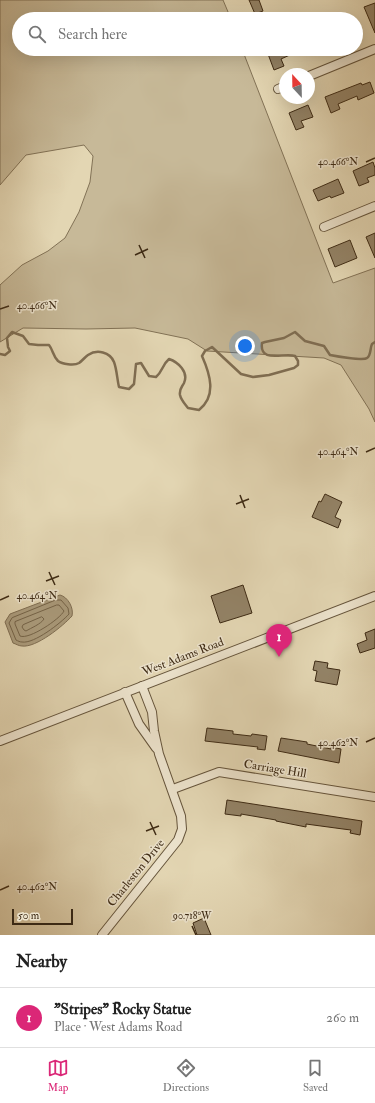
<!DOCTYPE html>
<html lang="en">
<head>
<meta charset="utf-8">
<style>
	:root { --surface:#fff; --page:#f6f6f6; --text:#222; --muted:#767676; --line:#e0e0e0; --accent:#db2777 }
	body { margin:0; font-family:"IM FELL Double Pica",serif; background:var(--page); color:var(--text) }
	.compass { position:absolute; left:279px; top:68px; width:36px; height:36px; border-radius:50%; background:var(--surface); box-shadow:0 4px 16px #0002; rotate:338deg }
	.scale { position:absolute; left:12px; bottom:10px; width:61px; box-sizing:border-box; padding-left:4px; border:2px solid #3d2a14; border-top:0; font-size:11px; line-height:14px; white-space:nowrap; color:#3d2a14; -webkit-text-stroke:3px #ede4ce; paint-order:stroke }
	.you { position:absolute; left:245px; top:346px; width:14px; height:14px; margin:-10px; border:3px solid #fff; border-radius:50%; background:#1a73e8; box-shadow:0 0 0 6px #1a73e833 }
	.badge { display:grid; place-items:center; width:26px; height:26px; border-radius:50%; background:var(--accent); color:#fff; font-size:13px; font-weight:700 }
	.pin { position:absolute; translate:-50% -33px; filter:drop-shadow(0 1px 2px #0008) }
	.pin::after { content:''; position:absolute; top:21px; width:14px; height:12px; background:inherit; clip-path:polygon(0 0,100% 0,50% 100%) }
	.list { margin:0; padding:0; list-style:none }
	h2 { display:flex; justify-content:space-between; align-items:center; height:52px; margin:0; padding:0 16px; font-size:17px }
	h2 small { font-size:13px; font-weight:400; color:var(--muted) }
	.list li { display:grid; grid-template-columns:26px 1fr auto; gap:12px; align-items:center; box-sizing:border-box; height:60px; padding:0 16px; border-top:1px solid var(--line) }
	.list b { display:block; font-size:15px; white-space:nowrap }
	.list p { margin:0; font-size:13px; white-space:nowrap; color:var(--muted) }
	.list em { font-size:13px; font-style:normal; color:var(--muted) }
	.icon { flex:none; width:22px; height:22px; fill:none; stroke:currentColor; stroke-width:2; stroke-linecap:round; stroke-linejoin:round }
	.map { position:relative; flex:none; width:375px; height:935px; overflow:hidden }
	.search { position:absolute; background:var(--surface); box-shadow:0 4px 16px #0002; left:12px; right:12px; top:12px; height:44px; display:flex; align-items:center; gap:10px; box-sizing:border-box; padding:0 14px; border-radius:22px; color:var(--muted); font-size:15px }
	.sheet { height:112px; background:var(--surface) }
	nav { display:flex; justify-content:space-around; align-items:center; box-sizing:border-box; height:56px; border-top:1px solid var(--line); background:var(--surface); font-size:11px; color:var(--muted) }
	nav a { display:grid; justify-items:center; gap:2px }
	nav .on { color:var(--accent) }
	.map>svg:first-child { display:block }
	.green { fill:#c7b998; stroke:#827256 }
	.water { fill:#ab9c7d; stroke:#7f6e53 }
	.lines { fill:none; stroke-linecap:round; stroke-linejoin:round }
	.shore { stroke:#746348; stroke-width:1 }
	.stream { stroke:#7f6e53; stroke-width:2.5 }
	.building { fill:#938367; stroke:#3d2a14 }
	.minor-casing { stroke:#66553c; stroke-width:10 }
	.minor { stroke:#ede4ce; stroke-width:8 }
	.ticks { fill:none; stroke:#3d2a14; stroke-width:1.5 }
	.labels { text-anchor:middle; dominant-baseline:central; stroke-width:3; stroke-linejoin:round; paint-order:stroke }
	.street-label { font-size:12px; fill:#3d2a14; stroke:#ede4ce }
	.ticks-label { font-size:10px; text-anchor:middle; fill:#3d2a14; stroke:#ede4ce; stroke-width:3; stroke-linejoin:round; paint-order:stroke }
</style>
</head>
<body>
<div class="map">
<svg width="375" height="935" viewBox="0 0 375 935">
	<rect width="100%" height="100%" fill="#e3d6b3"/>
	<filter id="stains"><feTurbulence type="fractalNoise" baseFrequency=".005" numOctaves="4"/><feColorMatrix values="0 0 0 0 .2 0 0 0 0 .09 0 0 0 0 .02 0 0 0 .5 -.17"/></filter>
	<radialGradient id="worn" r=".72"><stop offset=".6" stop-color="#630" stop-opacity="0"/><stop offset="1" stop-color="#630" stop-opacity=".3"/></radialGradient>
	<polygon class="green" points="0,0 223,0 231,19 19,19 19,49 242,49 333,283 375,268 375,422 369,409 341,365 324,358 207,351 188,339 135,328 86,329 23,328 0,342 0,285 22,265 48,251 65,238 79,212 90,182 93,156 84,145 26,155 0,185"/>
	<path class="water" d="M60 595C68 597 74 608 72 616 63 626 36 648 22 646 19 646 16 644 13 643L5 622 10 614Z"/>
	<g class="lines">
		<g class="shore">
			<path d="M56 600H61L68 608 69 614C61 623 34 644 22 642 20 642 18 641 16 640L9 623 12 618Z"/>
			<path d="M57 605H59L64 611C60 619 29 640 20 636L15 624V622Z"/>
			<path d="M42 617 44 619C41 624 31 628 26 631L24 630 22 627 23 625Z"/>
		</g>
		<path class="stream" d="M0 354 5 355 10 351 8 347 7 338 12 332 23 336 29 344 38 345H49C53 350 53 356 58 361 62 364 74 366 79 363 82 361 85 357 88 355 97 349 110 352 114 362 117 370 117 379 119 387L129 389 134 384 136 364 141 363 149 376 156 377C163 371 162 365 169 359 178 362 189 372 184 383 182 387 179 389 180 395 181 400 185 404 188 408L199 410C217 396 210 374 202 356L205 351 212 347 241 374 253 377 269 375 294 368 298 365V361L295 356C285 352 259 364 262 343L265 342 284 338 295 332 305 341 324 346 330 355C335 356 363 361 367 358 371 356 370 348 372 344L375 342"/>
	</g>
	<g class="building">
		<polygon points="249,0 259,0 263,11 255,14"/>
		<polygon points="375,3 375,33 364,7"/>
		<polygon points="279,49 290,49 292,54 281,59 284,66 274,70 268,54"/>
		<polygon points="370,82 374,93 358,100 357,96 338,104 340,109 331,113 325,97 361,83 362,85"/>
		<polygon points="308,105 313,117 301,121 304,127 296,130 289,113"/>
		<polygon points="373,162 375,168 375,175 367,178 369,182 359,186 353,171"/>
		<polygon points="338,179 344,193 331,198 330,196 318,201 313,190"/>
		<polygon points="375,233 375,258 366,237"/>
		<polygon points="350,240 357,258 335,267 328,249"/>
		<polygon points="325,494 342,502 335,517 341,520 338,528 312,517 319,501 321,502"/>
		<polygon points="243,585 252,613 220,623 211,596"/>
		<polygon points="375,629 375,648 360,653 357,644 367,640 365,633"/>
		<polygon points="315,661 328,663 327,668 340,670 337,685 315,681 317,671 313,670"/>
		<polygon points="207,728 233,731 233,734 251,736 252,734 267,736 265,750 257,749 258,747 205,741"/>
		<polygon points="281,738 307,742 307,744 331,749 331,747 341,749 339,763 278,751"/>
		<polygon points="227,800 362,821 360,835 350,833 351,830 343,829 306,824 306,827 276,821 276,820 241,814 241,816 225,814"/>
		<polygon points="204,918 211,935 197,935 193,923"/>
	</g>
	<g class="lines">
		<defs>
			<g id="minor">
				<polyline points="309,76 375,49"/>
				<polyline points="278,89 285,86"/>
				<polyline points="324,227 375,206"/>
				<polyline points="125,692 139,724 156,748"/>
				<polyline points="0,741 375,596"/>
				<polyline points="173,789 219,772 375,797"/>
				<polyline points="102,935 178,840 182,829 181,816 159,754 154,731 152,712 142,686"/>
			</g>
		</defs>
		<use href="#minor" class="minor-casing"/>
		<use href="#minor" class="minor"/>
	</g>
	<path class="ticks" d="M366 162 375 158M139 245 145 258M135 255 148 249M0 309 9 306M366 452 375 448M240 495 245 508M236 504 249 499M49 572 55 585M46 581 59 576M0 600 9 596M366 742 375 738M150 822 156 835M146 831 159 826M0 890 9 886M192 926 196 935"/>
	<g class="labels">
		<g class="street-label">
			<text transform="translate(183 657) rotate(-21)">West Adams Road</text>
			<text transform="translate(275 769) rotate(9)">Carriage Hill</text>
			<text transform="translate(136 873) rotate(-51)">Charleston Drive</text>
		</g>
	</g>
	<g class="ticks-label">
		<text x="338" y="165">40.466°N</text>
		<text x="37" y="309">40.466°N</text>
		<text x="338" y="455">40.464°N</text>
		<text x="37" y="599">40.464°N</text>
		<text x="338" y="746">40.462°N</text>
		<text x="37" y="890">40.462°N</text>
		<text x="192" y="919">90.718°W</text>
	</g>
	<rect width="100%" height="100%" filter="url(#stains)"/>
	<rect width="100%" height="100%" fill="url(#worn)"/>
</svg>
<svg class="compass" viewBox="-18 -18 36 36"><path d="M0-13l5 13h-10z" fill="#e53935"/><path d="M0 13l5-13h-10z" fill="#767676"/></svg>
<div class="scale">50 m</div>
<div class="you"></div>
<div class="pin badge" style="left:279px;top:657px">1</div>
<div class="search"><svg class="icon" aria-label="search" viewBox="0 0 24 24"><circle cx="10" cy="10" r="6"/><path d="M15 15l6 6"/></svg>Search here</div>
</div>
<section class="sheet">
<h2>Nearby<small></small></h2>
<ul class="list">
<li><span class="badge">1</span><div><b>&quot;Stripes&quot; Rocky Statue</b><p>Place · West Adams Road</p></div><em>260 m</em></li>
</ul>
</section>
<nav>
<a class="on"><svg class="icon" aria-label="map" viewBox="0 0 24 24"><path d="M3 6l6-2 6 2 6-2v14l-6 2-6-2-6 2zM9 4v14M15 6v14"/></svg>Map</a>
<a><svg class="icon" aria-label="directions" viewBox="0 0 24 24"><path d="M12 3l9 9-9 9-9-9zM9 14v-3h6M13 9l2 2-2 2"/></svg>Directions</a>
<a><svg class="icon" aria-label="saved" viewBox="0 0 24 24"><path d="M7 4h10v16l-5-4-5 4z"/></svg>Saved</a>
</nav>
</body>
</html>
